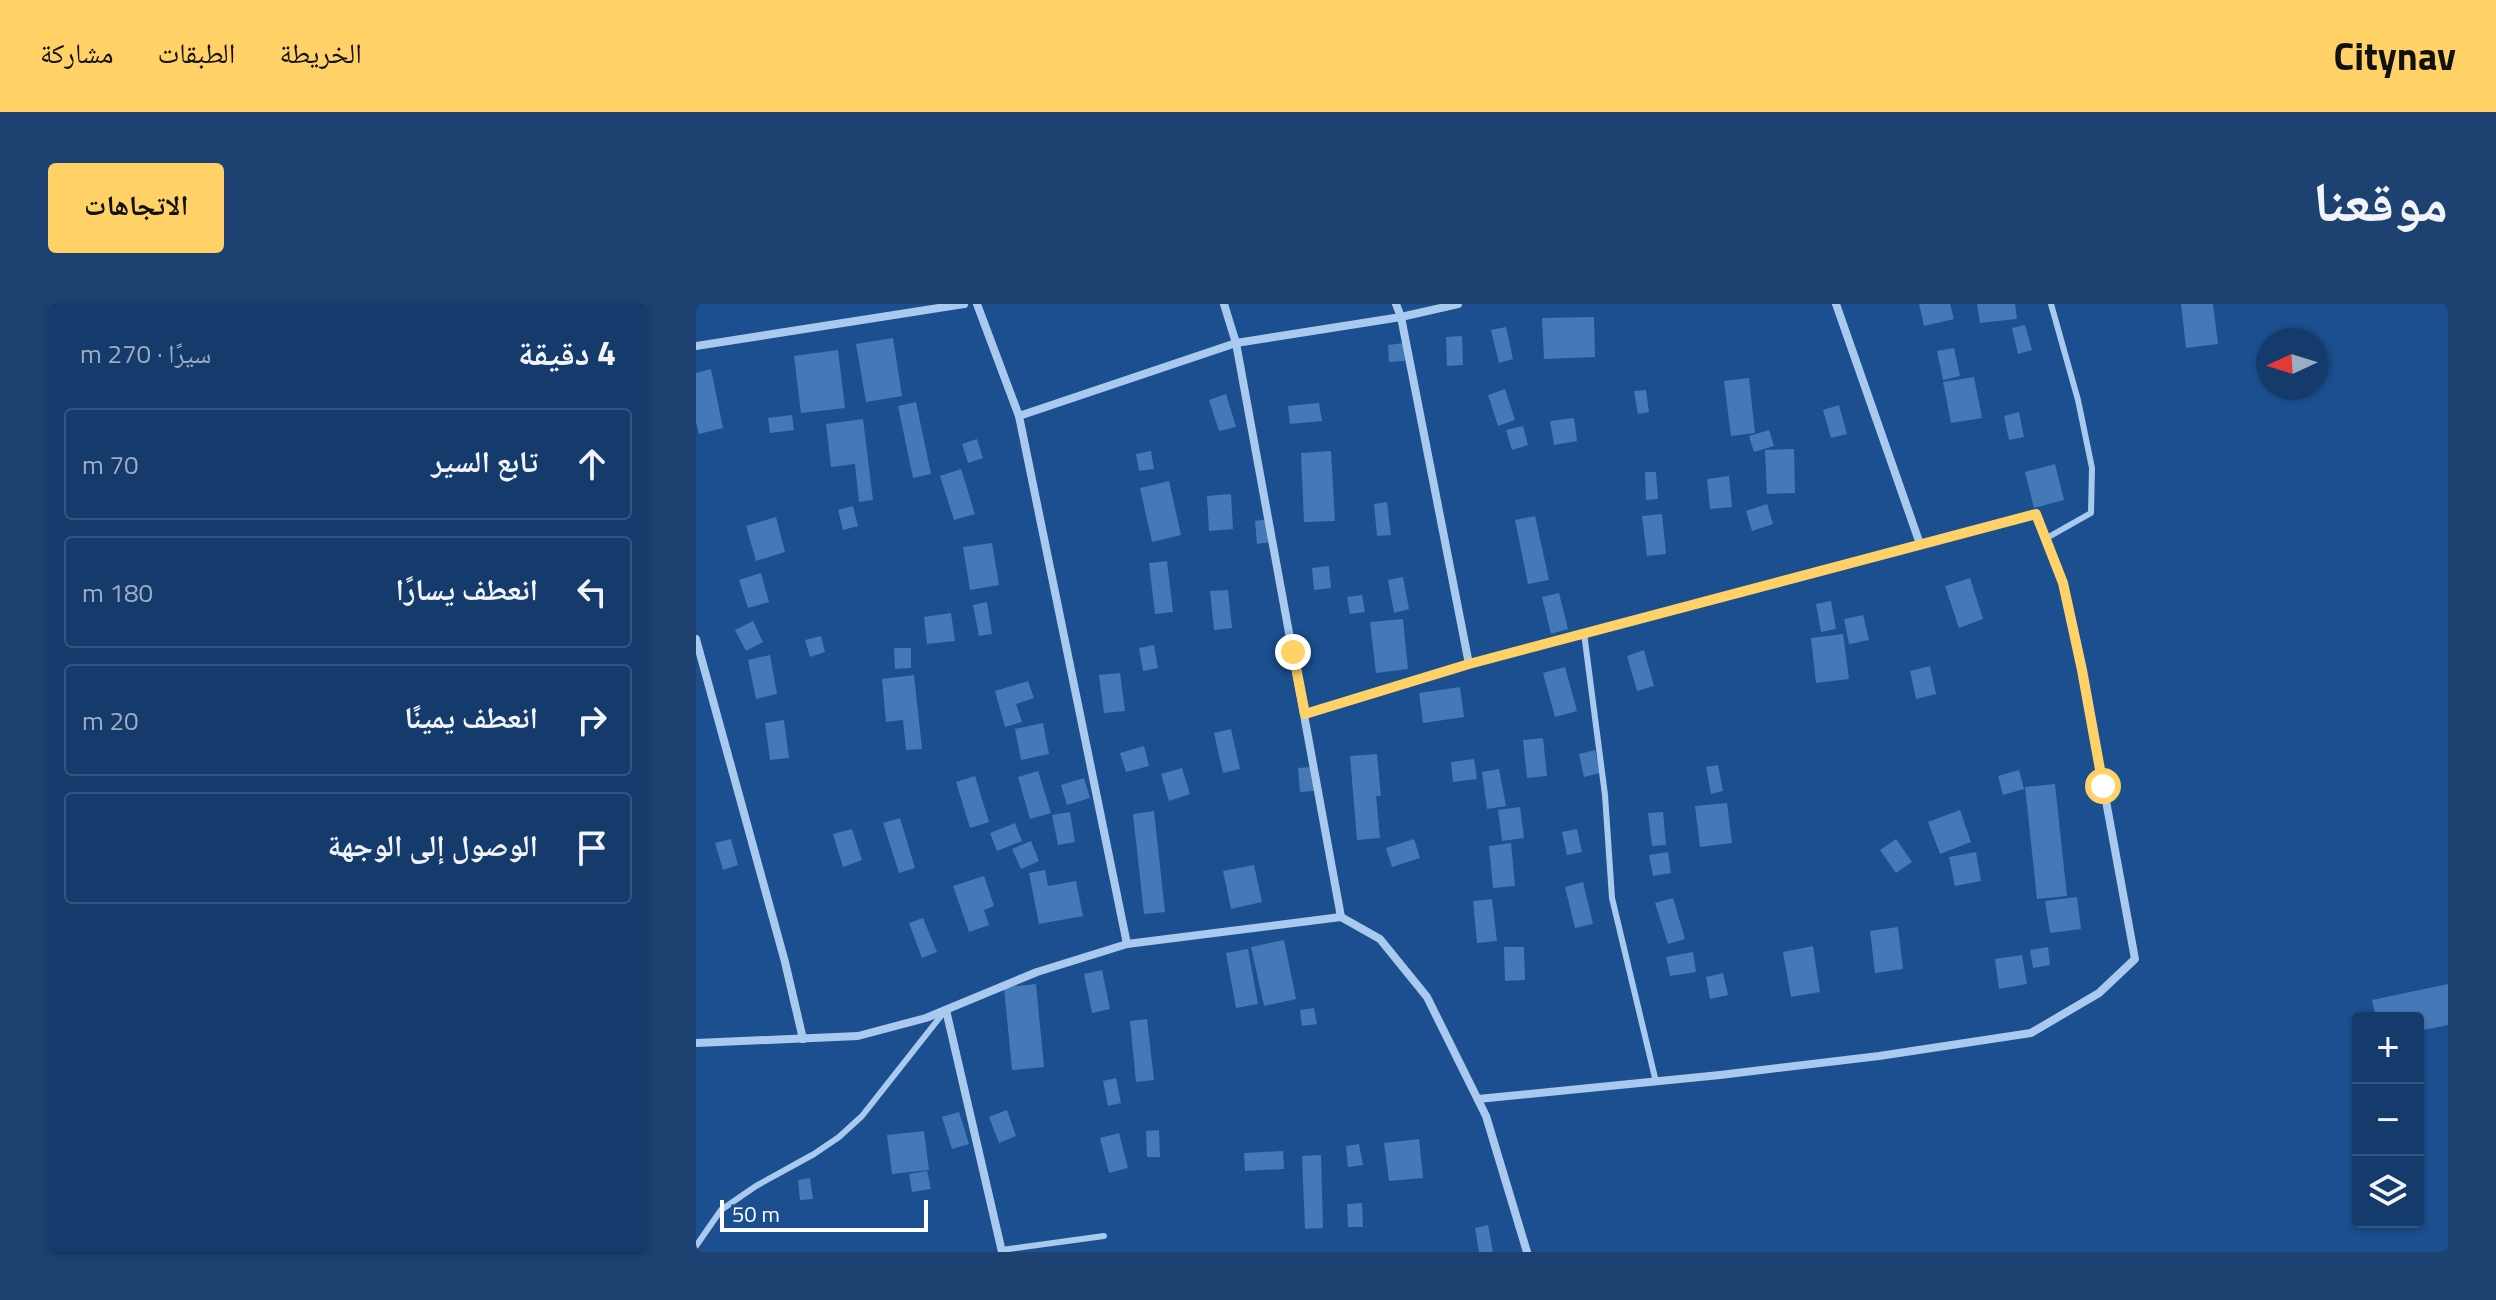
<!DOCTYPE html>
<html lang="ar">
<head>
<meta charset="utf-8">
<style>
	:root { --surface:#143b6b; --page:#1d4271; --text:#f1f3f6; --muted:#9dadc1; --line:#33557e; --accent:#ffd166 }
	body { margin:0; font-family:"Titillium Web","Noto Naskh Arabic",sans-serif; background:var(--page); color:var(--text); direction:rtl }
	.controls { position:absolute; right:24px; bottom:24px; display:grid; overflow:hidden; border-radius:8px; box-shadow:0 2px 6px #0004 }
	.controls button { width:72px; height:72px; display:grid; place-items:center; padding:0; border:0; border-bottom:2px solid var(--line); background:var(--surface); color:var(--text); font:40px sans-serif }
	.compass { position:absolute; left:1560px; top:24px; width:72px; height:72px; border-radius:50%; background:var(--surface); box-shadow:0 2px 6px #0004; rotate:266deg }
	.scale { position:absolute; left:24px; bottom:20px; width:208px; box-sizing:border-box; padding-left:8px; border:4px solid #fff; border-top:0; font-size:22px; line-height:28px; white-space:nowrap; color:#fff; -webkit-text-stroke:6px #1b4f8f; paint-order:stroke }
	.stop { position:absolute; width:24px; height:24px; margin:-18px; border:6px solid #ffd166; border-radius:50%; background:#fff }
	.stop.end { background:#ffd166; border-color:#fff; box-shadow:0 2px 8px #0008 }
	.list { margin:0; padding:0; list-style:none }
	h2 { display:flex; justify-content:space-between; align-items:center; height:104px; margin:0; padding:0 32px; font-size:34px }
	h2 small { font-size:26px; font-weight:400; color:var(--muted) }
	.list li { display:grid; grid-template-columns:52px 1fr auto; gap:24px; align-items:center; box-sizing:border-box; height:112px; margin:0 16px 16px; padding:0 16px; border:2px solid var(--line); border-radius:8px }
	.list b { display:block; font-size:30px; white-space:nowrap }
	.list em { font-size:26px; font-style:normal; color:var(--muted) }
	.icon { flex:none; width:44px; height:44px; fill:none; stroke:currentColor; stroke-width:2; stroke-linecap:round; stroke-linejoin:round }
	.map { position:relative; flex:none; width:1752px; height:948px; overflow:hidden; direction:ltr; border-radius:8px }
	header { display:flex; align-items:center; gap:48px; box-sizing:border-box; height:112px; padding:0 40px; background:var(--accent); color:#111 }
	header strong { font-size:38px }
	nav { display:flex; gap:44px; margin-inline-start:auto; font-size:28px }
	.intro { display:flex; align-items:center; justify-content:space-between; box-sizing:border-box; height:192px; padding:0 48px }
	h1 { margin:0; font-size:56px }
	.button { padding:20px 36px; border-radius:8px; background:var(--accent); color:#111; font-size:28px; font-weight:700 }
	main { display:flex; gap:48px; padding:0 48px }
	aside { flex:1; background:var(--surface); border-radius:8px; box-shadow:0 2px 6px #0004 }
	.map>svg:first-child { display:block }
	.building { fill:#4478b7 }
	.lines { fill:none; stroke-linecap:round; stroke-linejoin:round }
	.lane { stroke:#a9c9ee; stroke-width:6 }
	.street { stroke:#a9c9ee; stroke-width:8 }
	.route { stroke:#ffd166; stroke-width:10 }
</style>
</head>
<body>
<header>
<strong>Citynav</strong>
<nav><a>الخريطة</a><a>الطبقات</a><a>مشاركة</a></nav>
</header>
<div class="intro"><h1>موقعنا</h1><a class="button">الاتجاهات</a></div>
<main>
<div class="map">
<svg width="1752" height="948" viewBox="0 0 1752 948">
	<rect width="100%" height="100%" fill="#1b4f8f"/>
	<g class="building">
		<polygon points="1223,0 1254,0 1258,15 1228,22"/>
		<polygon points="1281,0 1319,0 1321,15 1284,19"/>
		<polygon points="1485,0 1517,0 1522,40 1490,44"/>
		<polygon points="898,13 899,53 848,55 846,14"/>
		<polygon points="1329,21 1336,46 1322,50 1316,24"/>
		<polygon points="810,23 817,55 803,59 795,26"/>
		<polygon points="766,32 767,61 751,62 750,33"/>
		<polygon points="197,34 206,92 170,98 160,40"/>
		<polygon points="708,39 709,57 693,58 692,41"/>
		<polygon points="1258,44 1264,72 1247,76 1241,47"/>
		<polygon points="142,46 149,104 105,109 98,52"/>
		<polygon points="15,65 27,124 3,130 0,118 0,69"/>
		<polygon points="1278,73 1286,114 1255,119 1247,78"/>
		<polygon points="1053,74 1059,129 1035,132 1028,77"/>
		<polygon points="809,85 819,116 802,122 792,91"/>
		<polygon points="950,86 953,108 942,110 938,87"/>
		<polygon points="530,90 540,123 523,127 513,96"/>
		<polygon points="220,98 235,170 217,174 202,102"/>
		<polygon points="623,99 626,117 594,120 592,102"/>
		<polygon points="1143,101 1151,130 1135,134 1127,106"/>
		<polygon points="1323,108 1328,133 1313,136 1308,112"/>
		<polygon points="96,111 98,126 74,129 72,114"/>
		<polygon points="878,114 881,137 858,141 854,117"/>
		<polygon points="167,115 177,196 163,198 159,160 135,163 130,120"/>
		<polygon points="827,122 832,141 816,146 810,126"/>
		<polygon points="1073,126 1078,142 1058,148 1053,132"/>
		<polygon points="281,135 287,154 272,159 266,140"/>
		<polygon points="1098,145 1099,189 1071,190 1069,146"/>
		<polygon points="455,147 458,165 443,167 440,150"/>
		<polygon points="635,147 639,217 608,218 605,149"/>
		<polygon points="1359,160 1368,196 1338,204 1329,168"/>
		<polygon points="265,165 279,210 258,216 244,172"/>
		<polygon points="949,168 960,168 962,195 950,196"/>
		<polygon points="1033,172 1036,203 1014,205 1011,175"/>
		<polygon points="473,177 485,231 456,238 444,184"/>
		<polygon points="535,190 537,225 513,227 511,192"/>
		<polygon points="691,198 695,231 681,232 678,200"/>
		<polygon points="1071,200 1077,220 1056,227 1050,207"/>
		<polygon points="157,202 162,222 147,226 142,206"/>
		<polygon points="966,210 970,250 951,252 946,212"/>
		<polygon points="839,212 853,276 832,280 819,216"/>
		<polygon points="80,213 89,248 60,257 50,222"/>
		<polygon points="572,215 575,238 561,240 559,217"/>
		<polygon points="296,239 303,281 274,286 267,243"/>
		<polygon points="471,257 477,308 459,310 453,259"/>
		<polygon points="633,262 635,284 618,286 616,264"/>
		<polygon points="65,269 73,298 52,304 43,276"/>
		<polygon points="707,273 713,305 698,309 692,276"/>
		<polygon points="1274,274 1287,315 1263,324 1249,282"/>
		<polygon points="532,286 536,324 518,326 514,287"/>
		<polygon points="863,289 872,325 855,330 846,293"/>
		<polygon points="666,291 669,308 654,310 651,293"/>
		<polygon points="1135,297 1140,325 1125,328 1120,300"/>
		<polygon points="291,298 296,330 283,332 277,301"/>
		<polygon points="255,309 259,337 231,340 228,313"/>
		<polygon points="1167,311 1173,336 1153,340 1148,315"/>
		<polygon points="707,315 712,365 680,369 674,318"/>
		<polygon points="57,317 67,338 50,347 39,326"/>
		<polygon points="1147,330 1153,375 1120,379 1115,334"/>
		<polygon points="125,332 129,348 114,353 109,336"/>
		<polygon points="458,341 462,364 447,367 443,344"/>
		<polygon points="198,344 215,344 215,364 199,365"/>
		<polygon points="948,346 958,382 941,387 931,352"/>
		<polygon points="74,351 81,390 60,395 52,356"/>
		<polygon points="1234,362 1240,390 1220,395 1214,367"/>
		<polygon points="869,363 881,407 859,413 847,369"/>
		<polygon points="424,369 429,407 408,409 403,371"/>
		<polygon points="218,371 226,445 210,446 207,416 190,418 186,375"/>
		<polygon points="332,377 338,394 320,400 326,418 309,423 299,387"/>
		<polygon points="764,383 768,413 727,419 723,389"/>
		<polygon points="88,416 93,454 74,456 69,419"/>
		<polygon points="347,419 353,450 325,456 319,425"/>
		<polygon points="535,425 544,465 527,469 518,429"/>
		<polygon points="847,434 851,472 831,474 827,436"/>
		<polygon points="448,442 453,462 430,468 424,449"/>
		<polygon points="899,446 904,469 888,473 883,450"/>
		<polygon points="681,450 685,492 680,492 684,534 661,536 654,452"/>
		<polygon points="778,455 781,475 757,478 755,458"/>
		<polygon points="1022,461 1027,487 1015,490 1010,463"/>
		<polygon points="616,463 618,487 604,488 602,464"/>
		<polygon points="486,464 494,490 473,497 465,470"/>
		<polygon points="803,465 810,502 791,505 786,468"/>
		<polygon points="1323,466 1328,485 1307,491 1302,472"/>
		<polygon points="342,467 355,509 334,515 322,473"/>
		<polygon points="279,472 293,518 274,524 260,478"/>
		<polygon points="388,474 394,494 371,501 365,481"/>
		<polygon points="1359,480 1371,592 1341,595 1329,483"/>
		<polygon points="1031,499 1036,539 1004,543 999,502"/>
		<polygon points="824,503 828,534 806,537 802,506"/>
		<polygon points="1264,506 1275,538 1244,550 1232,518"/>
		<polygon points="458,507 469,608 448,610 437,510"/>
		<polygon points="374,508 379,538 362,541 356,511"/>
		<polygon points="967,508 970,541 956,542 952,509"/>
		<polygon points="204,514 219,564 203,569 187,519"/>
		<polygon points="319,519 326,537 301,547 294,529"/>
		<polygon points="156,525 166,556 147,563 137,530"/>
		<polygon points="881,525 886,548 871,551 866,528"/>
		<polygon points="35,535 42,561 27,566 19,539"/>
		<polygon points="718,535 724,554 696,563 690,544"/>
		<polygon points="1200,535 1216,558 1200,569 1184,546"/>
		<polygon points="335,537 343,557 325,565 316,545"/>
		<polygon points="815,539 819,582 797,584 793,542"/>
		<polygon points="972,548 975,569 957,572 953,551"/>
		<polygon points="1280,548 1285,577 1259,582 1253,553"/>
		<polygon points="558,561 566,598 535,605 527,567"/>
		<polygon points="349,566 352,582 380,577 387,612 343,620 333,569"/>
		<polygon points="288,572 298,602 288,606 293,621 273,628 257,582"/>
		<polygon points="887,578 897,620 879,624 869,583"/>
		<polygon points="1381,593 1385,625 1354,629 1349,597"/>
		<polygon points="977,594 989,635 972,640 959,599"/>
		<polygon points="796,595 801,637 781,639 777,597"/>
		<polygon points="227,614 241,648 226,654 213,619"/>
		<polygon points="1202,623 1207,665 1179,669 1174,627"/>
		<polygon points="588,636 600,695 568,702 555,643"/>
		<polygon points="1117,642 1124,688 1095,693 1087,648"/>
		<polygon points="808,643 828,643 829,676 809,677"/>
		<polygon points="1352,643 1354,661 1337,664 1334,646"/>
		<polygon points="552,645 562,700 540,704 530,649"/>
		<polygon points="997,648 1000,668 974,672 970,653"/>
		<polygon points="1326,651 1331,680 1303,685 1299,655"/>
		<polygon points="406,666 414,705 396,709 388,670"/>
		<polygon points="1027,669 1032,691 1014,695 1010,673"/>
		<polygon points="340,680 348,763 316,766 308,683"/>
		<polygon points="1752,680 1752,721 1722,727 1722,714 1680,714 1676,696"/>
		<polygon points="618,704 621,720 606,722 604,706"/>
		<polygon points="451,715 458,776 440,778 434,717"/>
		<polygon points="420,774 425,799 412,802 407,777"/>
		<polygon points="311,806 320,832 303,839 293,813"/>
		<polygon points="263,808 273,840 256,845 246,813"/>
		<polygon points="463,826 464,853 451,853 450,827"/>
		<polygon points="228,827 233,866 196,870 191,831"/>
		<polygon points="423,829 432,864 413,869 404,834"/>
		<polygon points="723,835 727,874 693,877 688,839"/>
		<polygon points="663,840 667,861 652,863 650,842"/>
		<polygon points="587,847 588,865 549,867 548,849"/>
		<polygon points="625,851 627,924 609,925 606,852"/>
		<polygon points="231,867 235,885 216,888 213,870"/>
		<polygon points="114,874 117,895 104,896 102,876"/>
		<polygon points="666,899 667,923 652,923 651,900"/>
		<polygon points="792,921 797,948 783,948 779,924"/>
	</g>
	<g class="lines">
		<g class="lane">
			<polyline points="1349,235 1395,209 1396,164 1382,96 1355,0"/>
			<polyline points="888,329 909,491 916,594 960,778"/>
			<polyline points="0,942 25,906 60,882 118,850 143,833 166,812 248,708"/>
			<polyline points="305,946 408,932"/>
		</g>
		<g class="street">
			<polyline points="281,0 323,112 431,640"/>
			<polyline points="528,0 540,39 645,613"/>
			<polyline points="700,0 705,13 773,360"/>
			<polyline points="1140,0 1224,240"/>
			<polyline points="0,42 268,0"/>
			<polyline points="323,112 540,39 705,13 762,0"/>
			<polyline points="0,335 89,658 107,735"/>
			<polyline points="609,410 773,360 1340,210 1367,279 1386,366 1439,655 1403,689 1335,729 1183,752 1024,771 782,795"/>
			<polyline points="250,706 306,948"/>
			<polyline points="0,739 162,732 230,714 341,668 431,640 645,613 684,635 731,693 790,812 831,948"/>
		</g>
	</g>
	<g class="lines">
		<polyline class="route" points="597,348 609,410 773,360 1340,210 1367,279 1386,366 1407,482"/>
	</g>
</svg>
<div class="controls">
<button>+</button>
<button>−</button>
<button><svg class="icon" aria-label="layers" viewBox="0 0 24 24"><path d="M12 4l9 5-9 5-9-5zM3 14l9 5 9-5"/></svg></button>
</div>
<svg class="compass" viewBox="-18 -18 36 36"><path d="M0-13l5 13h-10z" fill="#e53935"/><path d="M0 13l5-13h-10z" fill="#9dadc1"/></svg>
<div class="scale">50 m</div>
<div class="stop" style="left:1407px;top:482px"></div>
<div class="stop end" style="left:597px;top:348px"></div>
</div>
<aside>
<h2>4 دقيقة<small>سيرًا · 270 m</small></h2>
<ul class="list">
<li><svg class="icon" aria-label="ahead" viewBox="0 0 24 24"><path d="M12 20V5M6 11l6-6 6 6"/></svg><div><b>تابع السير</b></div><em>70 m</em></li>
<li><svg class="icon" aria-label="left" viewBox="0 0 24 24"><path d="M17 20v-9H6M10 6l-5 5 5 5"/></svg><div><b>انعطف يسارًا</b></div><em>180 m</em></li>
<li><svg class="icon" aria-label="right" viewBox="0 0 24 24"><path d="M7 20v-9h11M14 6l5 5-5 5"/></svg><div><b>انعطف يمينًا</b></div><em>20 m</em></li>
<li><svg class="icon" aria-label="arrive" viewBox="0 0 24 24"><path d="M6 21V4h12l-3 4 3 4H6"/></svg><div><b>الوصول إلى الوجهة</b></div></li>
</ul>
</aside>
</main>
</body>
</html>
